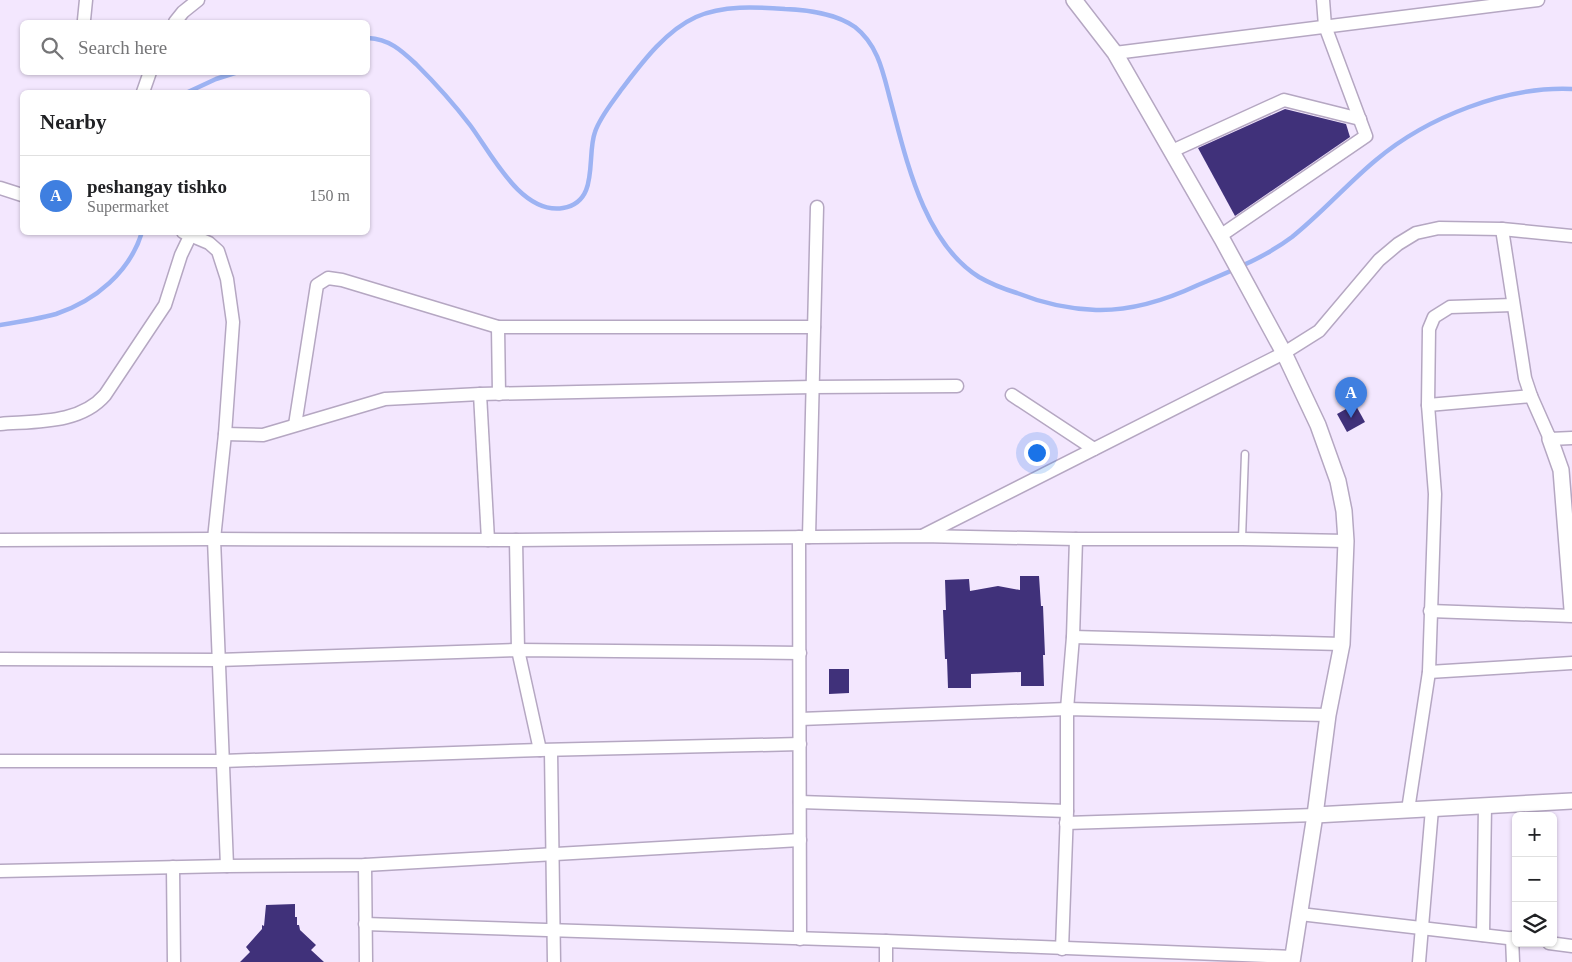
<!DOCTYPE html>
<html lang="en">
<head>
<meta charset="utf-8">
<style>
	:root { --surface:#fff; --page:#f6f6f6; --text:#202124; --muted:#757577; --line:#e0e0e0; --accent:#ea580c }
	body { margin:0; font-family:Georgia,serif; background:var(--page); color:var(--text) }
	.controls { position:absolute; right:15px; bottom:15px; display:grid; overflow:hidden; border-radius:8px; box-shadow:0 1px 4px #0004 }
	.controls button { width:45px; height:45px; display:grid; place-items:center; padding:0; border:0; border-bottom:1px solid var(--line); background:var(--surface); color:var(--text); font:25px sans-serif }
	.you { position:absolute; left:1036px; top:452px; width:18px; height:18px; margin:-12px; border:4px solid #fff; border-radius:50%; background:#1a73e8; box-shadow:0 0 0 8px #1a73e833 }
	.badge { display:grid; place-items:center; width:32px; height:32px; border-radius:50%; background:var(--accent); color:#fff; font-size:16px; font-weight:700 }
	.pin { position:absolute; translate:-50% -41px; filter:drop-shadow(0 1px 2px #0008) }
	.pin::after { content:''; position:absolute; top:26px; width:18px; height:15px; background:inherit; clip-path:polygon(0 0,100% 0,50% 100%) }
	.list { margin:0; padding:0; list-style:none }
	h2 { display:flex; justify-content:space-between; align-items:center; height:65px; margin:0; padding:0 20px; font-size:21px }
	h2 small { font-size:16px; font-weight:400; color:var(--muted) }
	.list li { display:grid; grid-template-columns:32px 1fr auto; gap:15px; align-items:center; box-sizing:border-box; height:80px; padding:0 20px; border-top:1px solid var(--line) }
	.list b { display:block; font-size:19px; white-space:nowrap }
	.list p { margin:0; font-size:16px; white-space:nowrap; color:var(--muted) }
	.list em { font-size:16px; font-style:normal; color:var(--muted) }
	.icon { flex:none; width:28px; height:28px; fill:none; stroke:currentColor; stroke-width:2; stroke-linecap:round; stroke-linejoin:round }
	.map { position:relative; flex:none; width:1572px; height:962px; overflow:hidden }
	.search { position:absolute; background:var(--surface); box-shadow:0 1px 4px #0004; left:20px; top:20px; width:350px; height:55px; display:flex; align-items:center; gap:12px; box-sizing:border-box; padding:0 18px; border-radius:8px; color:var(--muted); font-size:19px }
	.panel { position:absolute; background:var(--surface); box-shadow:0 1px 4px #0004; left:20px; top:90px; width:350px; height:145px; border-radius:8px }
	.map>svg:first-child { display:block }
	.lines { fill:none; stroke-linecap:round; stroke-linejoin:round }
	.stream { stroke:#9db3f3; stroke-width:4.5 }
	.building { fill:#40317a }
	.service-casing { stroke:#b5a7c2; stroke-width:9 }
	.minor-casing { stroke:#b5a7c2; stroke-width:15 }
	.tertiary-casing { stroke:#b5a7c2; stroke-width:18 }
	.service { stroke:#fff; stroke-width:6 }
	.minor { stroke:#fff; stroke-width:12 }
	.tertiary { stroke:#fff; stroke-width:15 }
</style>
</head>
<body>
<div class="map">
<svg width="1572" height="962" viewBox="0 0 1572 962">
	<rect width="100%" height="100%" fill="#f3e7fe"/>
	<g class="lines">
		<g class="stream">
			<path d="M368 38C389 39 401 50 416 64 435 83 454 104 470 125 491 153 521 215 563 208 600 202 586 156 595 132 600 117 612 103 621 90 641 64 665 31 696 17 723 5 756 7 785 9 808 10 835 13 855 27 878 45 883 72 890 99 906 158 923 242 979 277 991 284 1004 289 1017 293 1042 303 1069 309 1096 310 1132 311 1166 300 1198 285 1231 271 1264 258 1292 237 1322 213 1347 184 1376 160 1427 117 1506 86 1572 89"/>
			<polyline points="188,92 216,79 238,72"/>
			<path d="M0 325C19 322 38 319 56 314 95 301 130 272 142 232"/>
		</g>
	</g>
	<g class="building">
		<polygon points="1285,109 1346,124 1350,137 1235,216 1198,148"/>
		<polygon points="1355,404 1365,422 1347,432 1337,414"/>
		<polygon points="1020,576 1039,576 1041,606 1043,606 1045,655 1043,655 1044,686 1021,686 1021,672 971,674 971,688 948,688 947,659 945,659 943,610 946,610 945,580 969,579 970,591 998,586 1020,590"/>
		<polygon points="829,669 849,669 849,693 829,694"/>
		<polygon points="295,904 295,917 297,917 297,925 299,925 300,930 316,945 311,950 324,962 240,962 250,952 246,947 262,929 262,925 264,926 266,905"/>
	</g>
	<g class="lines">
		<defs>
			<polyline id="service" points="1242,539 1245,454"/>
			<g id="minor">
				<polyline points="84,20 86,0"/>
				<polyline points="175,22 183,12 198,0"/>
				<polyline points="1115,53 1538,0"/>
				<polyline points="143,92 150,72"/>
				<polyline points="1172,151 1284,100 1360,119"/>
				<polyline points="0,188 22,195"/>
				<polyline points="1502,229 1525,378 1531,396 1550,439 1572,438"/>
				<polyline points="183,232 209,243 218,251 227,279 233,322 225,434 214,539 227,866"/>
				<polyline points="1220,236 1366,136 1325,26 1323,0"/>
				<polyline points="498,327 499,394"/>
				<polyline points="480,394 488,540"/>
				<polyline points="1012,395 1094,449"/>
				<polyline points="1428,405 1531,396"/>
				<path d="M0 424C36 421 80 424 105 395L165 305 181 255 192 232"/>
				<polyline points="295,425 317,285 328,278 342,280 498,327 814,327"/>
				<polyline points="225,434 263,435 385,399 480,394 813,387 957,386"/>
				<polyline points="924,535 1284,353 1319,331 1379,260 1398,244 1416,233 1439,228 1502,229 1572,236"/>
				<polyline points="799,537 800,939"/>
				<polyline points="809,537 817,207"/>
				<polyline points="0,540 214,539 516,540 921,536 1076,539 1242,539 1346,541"/>
				<polyline points="516,540 518,650 540,750"/>
				<polyline points="1430,611 1572,616"/>
				<polyline points="1073,637 1342,644"/>
				<polyline points="0,659 218,660 518,650 800,653"/>
				<polyline points="1429,672 1572,663"/>
				<polyline points="800,719 1067,709 1328,715"/>
				<polyline points="551,751 554,962"/>
				<polyline points="0,761 223,761 540,750 800,744"/>
				<polyline points="800,802 1067,811"/>
				<polyline points="1408,810 1429,672 1435,494 1428,405 1429,329 1434,317 1450,307 1513,305"/>
				<polyline points="1066,823 1315,815"/>
				<polyline points="365,865 366,962"/>
				<polyline points="173,867 174,962"/>
				<polyline points="0,871 227,866 365,865 800,840"/>
				<polyline points="1300,914 1516,939"/>
				<polyline points="365,924 886,941 1293,957"/>
				<polyline points="1483,935 1485,806"/>
				<polyline points="1512,938 1513,962"/>
				<polyline points="886,941 886,962"/>
				<polyline points="1549,943 1572,946"/>
				<polyline points="1062,949 1067,811 1067,709 1073,637 1076,539"/>
				<polyline points="1419,962 1432,809"/>
			</g>
			<g id="tertiary">
				<polyline points="1074,0 1115,53 1222,239 1284,353 1318,425 1338,481 1344,511 1346,541 1342,644 1328,715 1315,815 1292,962"/>
				<polyline points="1550,439 1561,470 1572,609"/>
				<polyline points="1315,815 1572,801"/>
			</g>
		</defs>
		<use href="#service" class="service-casing"/>
		<use href="#minor" class="minor-casing"/>
		<use href="#tertiary" class="tertiary-casing"/>
		<use href="#service" class="service"/>
		<use href="#minor" class="minor"/>
		<use href="#tertiary" class="tertiary"/>
	</g>
</svg>
<div class="controls">
<button>+</button>
<button>−</button>
<button><svg class="icon" aria-label="layers" viewBox="0 0 24 24"><path d="M12 4l9 5-9 5-9-5zM3 14l9 5 9-5"/></svg></button>
</div>
<div class="you"></div>
<div class="pin badge" style="left:1351px;top:418px;background:#3f7fe0">A</div>
<div class="search"><svg class="icon" aria-label="search" viewBox="0 0 24 24"><circle cx="10" cy="10" r="6"/><path d="M15 15l6 6"/></svg>Search here</div>
<section class="panel">
<h2>Nearby<small></small></h2>
<ul class="list">
<li><span class="badge" style="background:#3f7fe0">A</span><div><b>peshangay tishko</b><p>Supermarket</p></div><em>150 m</em></li>
</ul>
</section>
</div>
</body>
</html>
